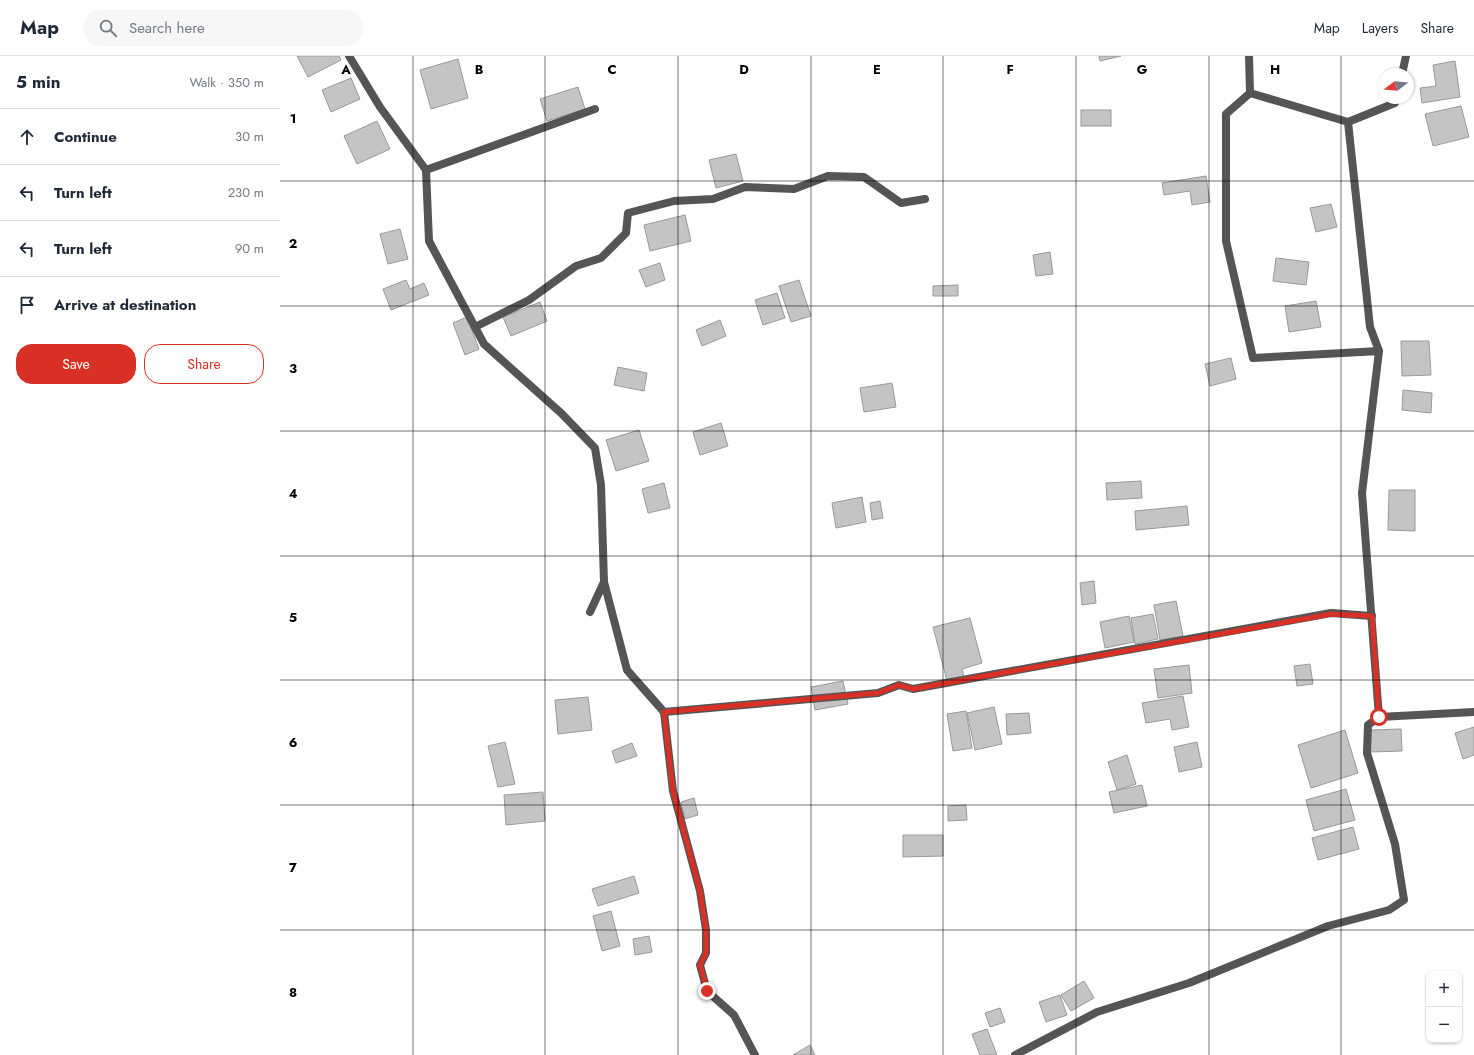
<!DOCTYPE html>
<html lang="en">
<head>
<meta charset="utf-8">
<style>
	:root { --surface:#fff; --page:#f6f6f7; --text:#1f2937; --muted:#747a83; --line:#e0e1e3; --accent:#d93025 }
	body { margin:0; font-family:Jost,sans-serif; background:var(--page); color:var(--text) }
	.controls { position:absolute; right:12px; bottom:12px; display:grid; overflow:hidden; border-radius:8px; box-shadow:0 1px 3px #0004 }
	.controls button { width:36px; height:36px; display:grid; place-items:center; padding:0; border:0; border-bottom:1px solid var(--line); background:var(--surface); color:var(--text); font:20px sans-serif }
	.compass { position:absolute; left:1098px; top:12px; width:36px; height:36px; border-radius:50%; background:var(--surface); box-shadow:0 1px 3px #0004; rotate:254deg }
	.stop { position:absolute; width:12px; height:12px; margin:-9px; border:3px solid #d93025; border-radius:50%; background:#fff }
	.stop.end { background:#d93025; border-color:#fff; box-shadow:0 1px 4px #0008 }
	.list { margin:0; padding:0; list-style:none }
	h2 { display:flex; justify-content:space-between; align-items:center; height:52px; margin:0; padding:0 16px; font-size:17px }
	h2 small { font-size:13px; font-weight:400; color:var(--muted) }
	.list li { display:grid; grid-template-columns:26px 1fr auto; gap:12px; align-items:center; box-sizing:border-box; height:56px; padding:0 16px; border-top:1px solid var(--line) }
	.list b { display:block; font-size:15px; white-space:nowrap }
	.list em { font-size:13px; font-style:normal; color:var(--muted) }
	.actions { display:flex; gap:8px; padding:12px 16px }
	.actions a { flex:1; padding:9px 0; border:1px solid var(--accent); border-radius:16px; text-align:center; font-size:14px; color:var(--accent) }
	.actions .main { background:var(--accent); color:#fff }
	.icon { flex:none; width:22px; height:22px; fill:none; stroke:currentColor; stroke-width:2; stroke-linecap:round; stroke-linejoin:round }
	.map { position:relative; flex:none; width:1194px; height:999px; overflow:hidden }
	header { display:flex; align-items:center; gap:24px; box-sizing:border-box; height:56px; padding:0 20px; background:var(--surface); border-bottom:1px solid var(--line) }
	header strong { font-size:19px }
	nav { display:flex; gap:22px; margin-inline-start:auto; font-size:14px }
	.search { width:280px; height:36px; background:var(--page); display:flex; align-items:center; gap:10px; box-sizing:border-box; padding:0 14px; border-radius:22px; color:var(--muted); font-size:15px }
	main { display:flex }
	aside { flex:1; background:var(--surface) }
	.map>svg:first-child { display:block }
	.building { fill:#c4c4c4; stroke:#999 }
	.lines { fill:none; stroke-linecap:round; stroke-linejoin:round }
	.street { stroke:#555; stroke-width:8 }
	.route { stroke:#d93025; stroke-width:5 }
	.grid { fill:none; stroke:#000; stroke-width:1; stroke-opacity:0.55 }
	.grid-label { font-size:13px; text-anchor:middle; font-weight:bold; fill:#000; stroke:#fff; stroke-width:3.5; stroke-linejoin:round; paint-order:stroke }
</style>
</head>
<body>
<header>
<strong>Map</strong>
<div class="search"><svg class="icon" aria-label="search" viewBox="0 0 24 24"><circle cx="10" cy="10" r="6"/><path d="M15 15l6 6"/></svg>Search here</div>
<nav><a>Map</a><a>Layers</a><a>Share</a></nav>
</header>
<main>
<aside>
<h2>5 min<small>Walk · 350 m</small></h2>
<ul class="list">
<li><svg class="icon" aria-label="ahead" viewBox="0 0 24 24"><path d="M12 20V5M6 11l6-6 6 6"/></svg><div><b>Continue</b></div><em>30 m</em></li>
<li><svg class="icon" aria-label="left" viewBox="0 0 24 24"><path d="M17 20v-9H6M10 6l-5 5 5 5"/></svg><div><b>Turn left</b></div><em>230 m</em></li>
<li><svg class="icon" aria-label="left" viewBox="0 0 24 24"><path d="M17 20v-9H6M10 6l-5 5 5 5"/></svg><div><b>Turn left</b></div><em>90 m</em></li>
<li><svg class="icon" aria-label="arrive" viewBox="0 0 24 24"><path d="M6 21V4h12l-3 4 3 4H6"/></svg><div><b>Arrive at destination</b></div></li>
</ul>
<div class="actions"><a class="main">Save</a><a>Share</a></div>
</aside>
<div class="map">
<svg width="1194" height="999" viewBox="0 0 1194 999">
	<rect width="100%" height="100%" fill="#fff"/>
	<g class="building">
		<polygon points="17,0 59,0 61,4 28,21"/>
		<polygon points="819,0 841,0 820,5"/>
		<polygon points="178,3 188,42 151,53 140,14"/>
		<polygon points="1175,5 1180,41 1142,47 1140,32 1156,30 1153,9"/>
		<polygon points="71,22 80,43 51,56 42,34"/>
		<polygon points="298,31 305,53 267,65 260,43"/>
		<polygon points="1181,50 1189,81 1153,90 1145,58"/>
		<rect x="801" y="54" width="30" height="16"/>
		<polygon points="97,65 110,93 77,108 64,80"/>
		<polygon points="456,98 463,125 436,132 429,104"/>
		<polygon points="926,120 930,146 912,149 910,135 884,139 882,127"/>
		<polygon points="1051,148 1057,171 1036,176 1030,152"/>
		<polygon points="405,159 411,185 370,195 364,169"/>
		<polygon points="120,173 128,203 108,208 100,178"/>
		<polygon points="770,196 773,218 756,220 753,199"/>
		<polygon points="996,202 1029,206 1026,229 993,225"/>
		<polygon points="380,207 385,224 366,231 359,214"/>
		<polygon points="126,224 130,233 144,227 149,239 111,254 103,233"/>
		<polygon points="519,224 531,260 511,266 499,230"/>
		<polygon points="678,229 678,240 653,240 653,230"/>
		<polygon points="497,237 505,262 483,269 475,244"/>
		<polygon points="1036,245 1041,271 1009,276 1005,250"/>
		<polygon points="260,246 267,265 231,280 223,261"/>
		<polygon points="187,261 199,293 185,299 173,267"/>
		<polygon points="440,264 446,280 422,290 416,274"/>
		<polygon points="1121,285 1149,285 1151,319 1122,320"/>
		<polygon points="951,302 956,323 930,330 925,308"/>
		<polygon points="338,311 367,317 364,335 334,329"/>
		<polygon points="612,327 616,351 584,356 580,332"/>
		<polygon points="1123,334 1152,337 1151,357 1122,354"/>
		<polygon points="441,367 448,390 420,399 413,376"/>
		<polygon points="359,374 369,405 336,415 326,384"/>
		<polygon points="861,425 862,442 827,444 826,427"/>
		<polygon points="384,427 390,452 368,457 362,433"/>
		<polygon points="1109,434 1135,434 1135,475 1108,474"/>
		<polygon points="582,441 586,466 556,472 552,447"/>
		<polygon points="600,445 603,462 592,464 590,447"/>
		<polygon points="907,450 909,469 856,474 855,455"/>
		<polygon points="814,525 816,547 802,549 800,527"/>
		<polygon points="896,545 903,580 880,584 874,549"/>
		<polygon points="873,558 878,583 855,588 851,562"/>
		<polygon points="849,560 854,586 825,592 820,566"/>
		<polygon points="690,562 702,607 682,613 684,621 667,625 653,571"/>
		<polygon points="1030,608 1033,628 1017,630 1014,610"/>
		<polygon points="909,609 912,637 878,642 874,613"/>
		<polygon points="563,625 568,648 535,654 531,631"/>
		<polygon points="903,640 909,671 892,674 890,663 866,667 862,647"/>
		<polygon points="308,641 312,674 278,678 275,644"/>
		<polygon points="714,651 722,688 695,694 687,657"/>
		<polygon points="686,655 692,692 673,695 667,658"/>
		<polygon points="749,657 751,677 727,679 726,658"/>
		<polygon points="1194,671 1194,699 1183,703 1175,677"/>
		<polygon points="1121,673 1122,695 1090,696 1090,674"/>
		<polygon points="1065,674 1078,717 1031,732 1018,689"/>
		<polygon points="225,686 235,728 218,731 208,690"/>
		<polygon points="917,686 922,711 899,716 894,691"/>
		<polygon points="352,687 357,700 336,707 332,695"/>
		<polygon points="847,699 856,728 837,734 828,706"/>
		<polygon points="862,729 867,750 834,757 829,736"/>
		<polygon points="1066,733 1075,764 1034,775 1026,744"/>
		<polygon points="263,736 265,765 226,769 224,739"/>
		<polygon points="414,742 418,759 405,763 401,746"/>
		<polygon points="686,749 687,764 668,765 668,750"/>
		<polygon points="1073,771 1079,793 1038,804 1032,782"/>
		<polygon points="623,779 663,779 663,800 623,801"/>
		<polygon points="354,820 359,837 318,850 312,833"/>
		<polygon points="331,855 340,890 322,895 313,860"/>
		<polygon points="369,880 372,896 355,899 353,883"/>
		<polygon points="804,925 814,942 791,955 781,939"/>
		<polygon points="780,939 787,959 766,966 759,946"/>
		<polygon points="720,952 725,966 710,971 705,957"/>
		<polygon points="707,973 717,999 700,999 692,978"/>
		<polygon points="530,989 535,999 513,999"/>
	</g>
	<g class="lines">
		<g class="street">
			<polyline points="69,0 100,51 146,114 149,185 204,288 281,357 315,392 321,429 324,526 310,556"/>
			<polyline points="969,0 970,37 946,58 946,185 973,302 1099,295 1082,437 1099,661 1194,656"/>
			<polyline points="1122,18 1126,0"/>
			<polyline points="970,37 1068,66 1115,47 1116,42"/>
			<polyline points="1068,66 1090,271 1099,295"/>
			<polyline points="146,114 315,53"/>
			<polyline points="195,271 249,244 296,210 321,202 346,177 348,157 394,145 433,143 465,131 514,133 548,120 584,121 621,147 645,143"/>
			<polyline points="324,526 347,614 384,656 393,735 420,835 426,874 426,897 420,909 427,935 454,959 475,999"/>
			<polyline points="384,656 598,637 619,629 633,633 1051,557 1092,560"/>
			<polyline points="735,999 817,956 909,927 1048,870 1109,854 1124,844 1115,788 1087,697 1088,669 1099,661"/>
		</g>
	</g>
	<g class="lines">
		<polyline class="route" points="427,935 420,909 426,897 426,874 420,835 393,735 384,656 598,637 619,629 633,633 1051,558 1092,560 1099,661"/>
	</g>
	<path class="grid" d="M133 0V999M265 0V999M398 0V999M531 0V999M663 0V999M796 0V999M929 0V999M1061 0V999M0 125H1194M0 250H1194M0 375H1194M0 500H1194M0 624H1194M0 749H1194M0 874H1194"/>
	<g class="grid-label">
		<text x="66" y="18">A</text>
		<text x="199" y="18">B</text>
		<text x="332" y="18">C</text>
		<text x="464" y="18">D</text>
		<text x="597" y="18">E</text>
		<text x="730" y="18">F</text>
		<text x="862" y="18">G</text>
		<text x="995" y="18">H</text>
		<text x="13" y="67">1</text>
		<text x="13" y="192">2</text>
		<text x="13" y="317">3</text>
		<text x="13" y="442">4</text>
		<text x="13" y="566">5</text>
		<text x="13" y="691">6</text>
		<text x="13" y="816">7</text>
		<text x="13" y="941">8</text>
	</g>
</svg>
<div class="controls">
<button>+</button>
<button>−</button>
</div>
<svg class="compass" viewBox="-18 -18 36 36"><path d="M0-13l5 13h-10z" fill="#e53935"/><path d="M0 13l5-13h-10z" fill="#747a83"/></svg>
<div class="stop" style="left:1099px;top:661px"></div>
<div class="stop end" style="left:427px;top:935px"></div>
</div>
</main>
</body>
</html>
